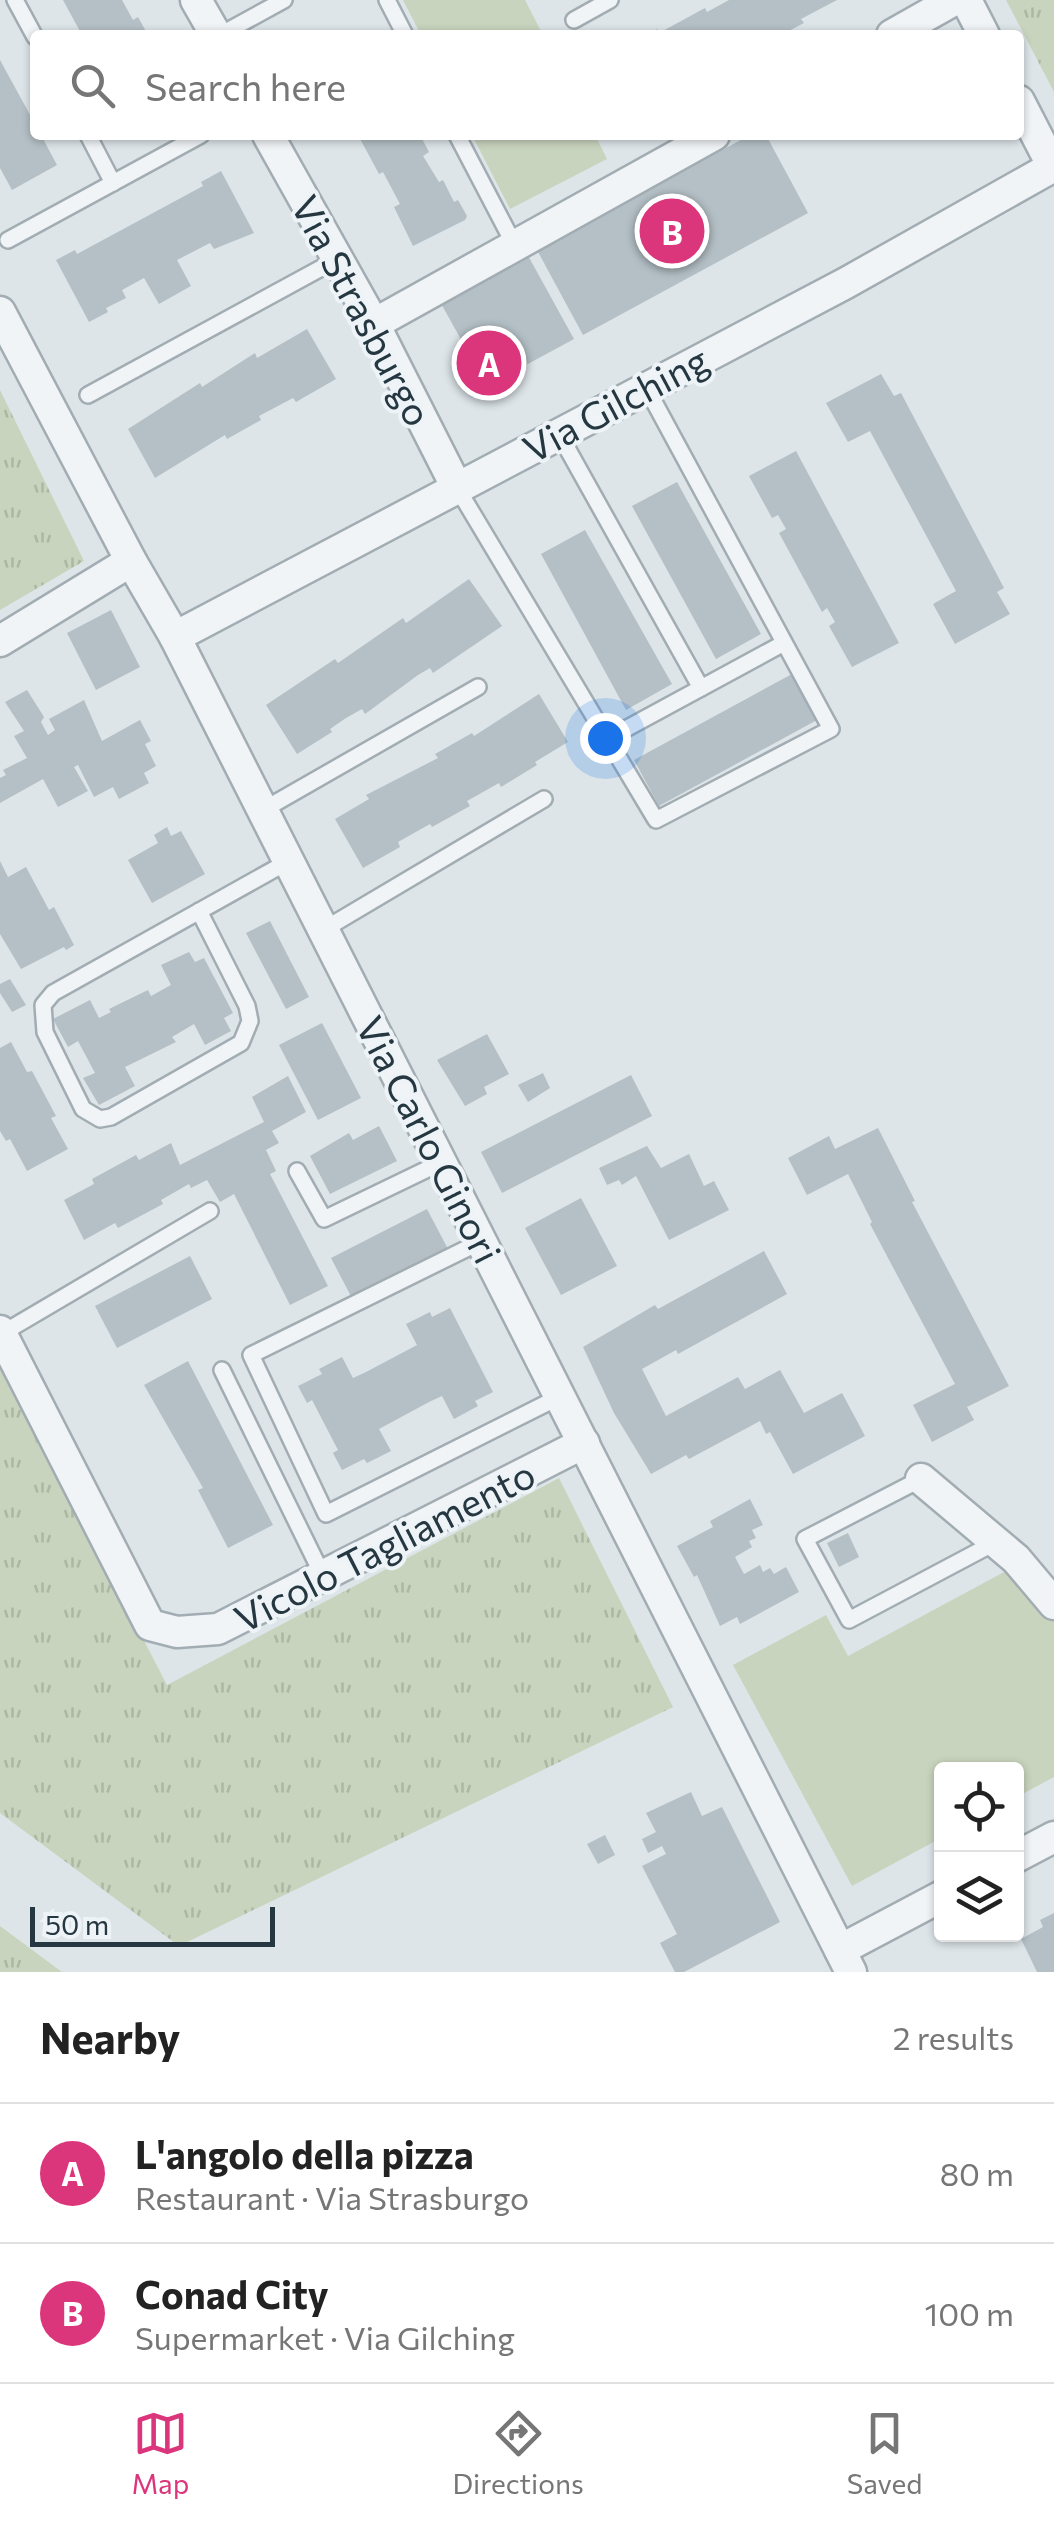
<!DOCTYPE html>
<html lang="en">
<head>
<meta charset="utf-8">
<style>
	:root { --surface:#fff; --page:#f2f2f2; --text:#222; --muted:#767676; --line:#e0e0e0; --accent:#db357b }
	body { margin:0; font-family:Commissioner,sans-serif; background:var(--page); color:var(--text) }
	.controls { position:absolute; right:30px; bottom:30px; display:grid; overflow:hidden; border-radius:10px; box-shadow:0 2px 8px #0004 }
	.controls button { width:90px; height:90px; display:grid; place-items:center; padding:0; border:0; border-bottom:2px solid var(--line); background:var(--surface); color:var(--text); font:50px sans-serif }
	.scale { position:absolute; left:30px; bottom:25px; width:245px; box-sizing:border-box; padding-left:10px; border:5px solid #253741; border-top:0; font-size:28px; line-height:35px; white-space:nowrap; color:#253741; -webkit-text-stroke:8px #edf3f6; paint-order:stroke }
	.you { position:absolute; left:605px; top:738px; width:35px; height:35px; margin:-25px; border:8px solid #fff; border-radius:50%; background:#1a73e8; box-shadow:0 0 0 15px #1a73e833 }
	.badge { display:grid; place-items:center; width:65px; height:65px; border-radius:50%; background:var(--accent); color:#fff; font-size:32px; font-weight:700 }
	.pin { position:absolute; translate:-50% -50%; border:5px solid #fff; box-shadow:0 2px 10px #0006 }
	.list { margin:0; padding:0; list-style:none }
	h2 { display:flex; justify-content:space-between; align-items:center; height:130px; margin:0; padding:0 40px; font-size:42px }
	h2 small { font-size:32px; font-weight:400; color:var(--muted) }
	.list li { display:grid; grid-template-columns:65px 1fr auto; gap:30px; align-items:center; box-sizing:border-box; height:140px; padding:0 40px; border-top:2px solid var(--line) }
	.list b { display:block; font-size:38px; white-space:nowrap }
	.list p { margin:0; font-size:32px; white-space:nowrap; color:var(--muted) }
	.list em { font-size:32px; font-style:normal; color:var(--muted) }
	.icon { flex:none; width:55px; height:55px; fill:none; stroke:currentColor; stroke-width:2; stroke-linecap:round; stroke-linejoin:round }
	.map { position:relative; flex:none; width:1054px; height:1972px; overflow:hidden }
	.search { position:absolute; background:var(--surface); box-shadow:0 2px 8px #0004; left:30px; right:30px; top:30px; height:110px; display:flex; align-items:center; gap:25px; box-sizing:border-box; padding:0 35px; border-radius:10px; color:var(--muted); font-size:38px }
	.sheet { height:410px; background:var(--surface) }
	nav { display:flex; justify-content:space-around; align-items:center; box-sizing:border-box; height:140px; border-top:2px solid var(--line); background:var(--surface); font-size:28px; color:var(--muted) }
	nav a { display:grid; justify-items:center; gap:5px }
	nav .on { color:var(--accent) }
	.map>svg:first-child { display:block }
	.grass { fill:url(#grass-tufts) }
	.green { fill:#c9d4be }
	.building { fill:#b4c0c6 }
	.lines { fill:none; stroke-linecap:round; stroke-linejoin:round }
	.service-casing { stroke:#a2adb3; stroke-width:20 }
	.minor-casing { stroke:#a2adb3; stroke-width:35 }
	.service { stroke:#f1f4f7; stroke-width:15 }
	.minor { stroke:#f1f4f7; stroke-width:30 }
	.labels { text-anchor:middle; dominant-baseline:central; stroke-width:8; stroke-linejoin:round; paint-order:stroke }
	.street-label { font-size:38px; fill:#253741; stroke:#edf3f6 }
</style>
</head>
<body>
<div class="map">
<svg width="1054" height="1972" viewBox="0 0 1054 1972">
	<defs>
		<pattern id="grass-tufts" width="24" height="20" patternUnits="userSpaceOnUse" patternTransform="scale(2.5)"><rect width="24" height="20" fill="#c9d4be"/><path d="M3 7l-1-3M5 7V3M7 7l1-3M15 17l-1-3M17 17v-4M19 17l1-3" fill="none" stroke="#acb7a4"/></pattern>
	</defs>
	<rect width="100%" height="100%" fill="#dde5e9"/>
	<g class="grass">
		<polygon points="1006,0 1054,0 1054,92"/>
		<polygon points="0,390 84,561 0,610"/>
		<polygon points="0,1363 167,1685 559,1478 673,1707 179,1946 0,1813"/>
		<polygon points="0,1926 62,1972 0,1972"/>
	</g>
	<g class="green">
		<polygon points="403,0 525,0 543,35 421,35"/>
		<polygon points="472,135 595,135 607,159 510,209"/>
		<polygon points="1021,1563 1054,1623 1054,1777 1017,1797 1016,1770 942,1770 941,1838 852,1886 733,1665 826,1615 848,1656"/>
	</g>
	<g class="building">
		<polygon points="63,0 122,0 133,20 138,17 148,35 82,35"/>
		<polygon points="729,0 837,0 801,19 804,23 781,35 646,35 657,29 659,33 705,8 707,12"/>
		<polygon points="0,60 35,124 35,135 41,135 57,165 12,190 0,168"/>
		<polygon points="358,135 420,135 429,152 423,156 439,182 443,180 454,202 458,200 467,216 465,220 413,246 394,207 400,204 383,172 379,174"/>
		<polygon points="750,135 766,135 808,213 583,335 537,250"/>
		<polygon points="221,171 254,233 214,249 210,243 177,260 191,286 159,304 144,278 122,290 126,298 106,308 108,312 89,322 56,260 75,250 77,254 203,186 201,182"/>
		<polygon points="526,252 574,339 487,386 439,300"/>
		<polygon points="307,329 336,379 296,402 293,398 259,416 261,420 227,439 225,435 155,478 128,429 200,383 202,387 255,353 257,358"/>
		<polygon points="881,374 894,396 901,393 1004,588 997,592 1010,614 955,644 933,604 956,591 870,431 848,442 826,403"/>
		<polygon points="796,451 899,643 852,667 829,626 835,622 827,608 822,612 779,533 786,529 778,515 772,518 749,476"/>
		<polygon points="677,482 761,634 716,659 632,506"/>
		<polygon points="585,530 672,684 626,710 541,554"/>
		<polygon points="469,579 502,626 433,673 430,668 418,675 365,714 362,709 346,718 330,729 332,732 297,754 266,705 335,659 338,663 403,618 406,623"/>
		<polygon points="111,610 140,667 96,690 67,633"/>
		<polygon points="792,674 817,720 659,806 634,760"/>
		<polygon points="27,690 44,717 41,722 48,735 55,730 49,719 84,700 102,741 140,720 151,741 145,744 156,766 144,773 149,783 119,799 113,787 94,797 78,765 74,767 88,791 58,807 43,779 0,803 0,778 6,775 3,770 27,758 14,736 24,731 5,702"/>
		<polygon points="539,694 568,742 535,762 537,765 501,787 499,783 467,801 470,806 432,827 430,824 398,842 400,847 363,868 335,819 369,799 366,795 438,758 435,754 472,733 474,736"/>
		<polygon points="167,827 171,836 181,831 205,874 152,903 128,860 158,843 154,835"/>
		<polygon points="0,861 8,877 26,867 49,910 54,907 74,945 66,950 64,947 21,969 0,934"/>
		<polygon points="270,921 309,997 286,1009 246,933"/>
		<polygon points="189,952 195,962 204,958 233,1013 224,1018 231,1031 205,1045 194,1024 172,1037 176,1042 125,1067 135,1086 99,1105 83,1078 95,1073 78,1041 68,1047 53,1019 90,1000 99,1018 111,1012 109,1009 148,990 151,996 171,985 161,965"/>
		<polygon points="10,979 26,1005 12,1012 0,993 0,984"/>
		<polygon points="322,1023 361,1098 318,1120 279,1045"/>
		<polygon points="487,1034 509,1074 484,1087 487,1094 465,1106 437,1060"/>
		<polygon points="11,1042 27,1072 32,1071 56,1116 51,1118 68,1149 27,1171 10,1139 6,1141 0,1131 0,1048"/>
		<polygon points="543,1073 550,1088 528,1102 518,1085"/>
		<polygon points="631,1075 652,1116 502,1193 481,1152"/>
		<polygon points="288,1076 306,1112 272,1131 279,1143 266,1150 276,1171 270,1174 328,1286 290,1305 234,1194 220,1202 207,1180 191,1188 189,1184 161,1200 163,1204 118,1228 115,1223 84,1240 64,1200 94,1184 92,1179 136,1155 139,1160 171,1143 180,1165 264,1122 252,1097"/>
		<polygon points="379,1126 397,1161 330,1194 310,1156 349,1133 353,1140"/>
		<polygon points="878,1128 915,1201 912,1202 1009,1386 967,1407 974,1420 932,1442 913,1405 955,1384 870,1224 872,1222 848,1174 807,1195 788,1158 829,1136 835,1149"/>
		<polygon points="647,1146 661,1168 689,1154 704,1186 714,1181 729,1210 669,1240 636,1176 622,1185 619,1180 607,1185 599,1168"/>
		<polygon points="581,1198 617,1266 561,1295 525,1228"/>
		<polygon points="427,1209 449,1251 353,1300 331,1258"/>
		<polygon points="764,1251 787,1294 678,1354 676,1350 642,1369 666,1416 738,1377 745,1389 780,1370 804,1413 842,1393 865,1436 793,1474 770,1432 766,1434 760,1421 689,1459 686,1455 651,1474 614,1413 583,1347 655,1305 658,1309"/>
		<polygon points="190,1256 212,1299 117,1348 95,1306"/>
		<polygon points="450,1308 493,1392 475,1401 478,1406 454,1419 442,1396 429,1402 379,1429 391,1451 367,1463 364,1459 342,1470 333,1453 338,1450 312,1400 307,1403 298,1386 322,1374 319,1369 342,1357 353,1378 366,1372 417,1345 406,1324 430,1312 432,1317"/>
		<polygon points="188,1361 273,1525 228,1548 198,1490 203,1488 144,1385"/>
		<polygon points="750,1499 763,1525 752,1530 756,1538 749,1541 752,1547 735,1557 744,1574 760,1565 763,1572 770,1568 774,1574 786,1567 799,1592 740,1624 737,1617 720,1626 697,1575 694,1577 677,1546 713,1527 710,1521"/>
		<polygon points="848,1533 859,1557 839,1567 827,1543"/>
		<polygon points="691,1792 702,1816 722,1807 780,1922 684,1972 675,1972 660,1943 677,1934 642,1866 666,1854 662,1846 648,1853 642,1839 656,1832 646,1813"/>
		<polygon points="605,1835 615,1855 598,1864 587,1844"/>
		<polygon points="1054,1913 1054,1972 1037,1972 1021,1939 1043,1927 1040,1920"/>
	</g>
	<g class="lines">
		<defs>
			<g id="service">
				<polyline points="15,0 35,37"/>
				<polyline points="387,0 405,35"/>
				<polyline points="574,20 610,0"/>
				<polyline points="220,35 284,0"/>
				<polyline points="88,135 113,183"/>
				<polyline points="457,135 515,246"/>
				<polyline points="8,240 201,135"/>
				<polyline points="88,395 336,260"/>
				<polyline points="558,432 701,688"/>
				<polyline points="456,486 656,820 831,729 646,387"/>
				<polyline points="607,739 784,643"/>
				<polyline points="263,810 478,687"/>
				<polyline points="199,911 247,1006 250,1021 241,1043 111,1117 100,1119 83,1109 45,1032 43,1005 53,993 289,861"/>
				<polyline points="323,930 544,799"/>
				<polyline points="297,1171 324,1219 442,1162"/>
				<polyline points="482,1241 251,1355 326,1514 561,1396"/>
				<polyline points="1,1334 210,1211"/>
				<polyline points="222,1370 323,1576"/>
				<polyline points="921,1479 805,1539 849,1620 996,1542"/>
			</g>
			<g id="minor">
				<polyline points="196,0 216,35"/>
				<polyline points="966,0 984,35"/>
				<polyline points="892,35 954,0"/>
				<polyline points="1019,101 1053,167"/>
				<polyline points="268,135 374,324 456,486"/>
				<polyline points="0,312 131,561 175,637 851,1972"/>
				<polyline points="374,324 714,135"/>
				<polyline points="175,637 846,283 1054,166"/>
				<polyline points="0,641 131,561"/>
				<polyline points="0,1331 150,1625 177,1632 218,1629 584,1443"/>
				<polyline points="921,1479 1016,1559 1054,1604"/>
				<polyline points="1016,1857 1054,1837"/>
				<polyline points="840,1950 942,1896"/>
			</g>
		</defs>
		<use href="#service" class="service-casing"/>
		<use href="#minor" class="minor-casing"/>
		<use href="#service" class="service"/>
		<use href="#minor" class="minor"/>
	</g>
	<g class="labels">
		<g class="street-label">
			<text transform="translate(363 310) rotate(62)">Via Strasburgo</text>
			<text transform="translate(615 403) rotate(-28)">Via Gilching</text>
			<text transform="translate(430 1139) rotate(63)">Via Carlo Ginori</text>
			<text transform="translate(384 1545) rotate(-27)">Vicolo Tagliamento</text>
		</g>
	</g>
</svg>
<div class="controls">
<button><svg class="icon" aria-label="locate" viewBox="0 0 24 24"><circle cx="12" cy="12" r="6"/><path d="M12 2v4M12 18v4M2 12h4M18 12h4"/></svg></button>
<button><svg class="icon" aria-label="layers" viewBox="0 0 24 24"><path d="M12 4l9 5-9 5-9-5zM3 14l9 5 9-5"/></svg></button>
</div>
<div class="scale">50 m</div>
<div class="you"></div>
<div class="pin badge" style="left:489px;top:363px">A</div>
<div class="pin badge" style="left:672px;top:231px">B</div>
<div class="search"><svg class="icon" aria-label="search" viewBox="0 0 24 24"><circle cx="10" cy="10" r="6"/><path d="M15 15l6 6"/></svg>Search here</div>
</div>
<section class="sheet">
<h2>Nearby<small>2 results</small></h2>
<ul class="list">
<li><span class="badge">A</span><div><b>L'angolo della pizza</b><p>Restaurant · Via Strasburgo</p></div><em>80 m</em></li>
<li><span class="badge">B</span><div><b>Conad City</b><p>Supermarket · Via Gilching</p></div><em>100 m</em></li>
</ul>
</section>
<nav>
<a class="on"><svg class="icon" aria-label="map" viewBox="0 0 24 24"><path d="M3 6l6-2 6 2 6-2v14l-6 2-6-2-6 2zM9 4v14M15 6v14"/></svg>Map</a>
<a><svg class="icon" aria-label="directions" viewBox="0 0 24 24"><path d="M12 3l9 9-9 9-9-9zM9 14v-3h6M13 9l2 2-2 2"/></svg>Directions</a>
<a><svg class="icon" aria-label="saved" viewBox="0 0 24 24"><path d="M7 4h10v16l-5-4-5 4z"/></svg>Saved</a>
</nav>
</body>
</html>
